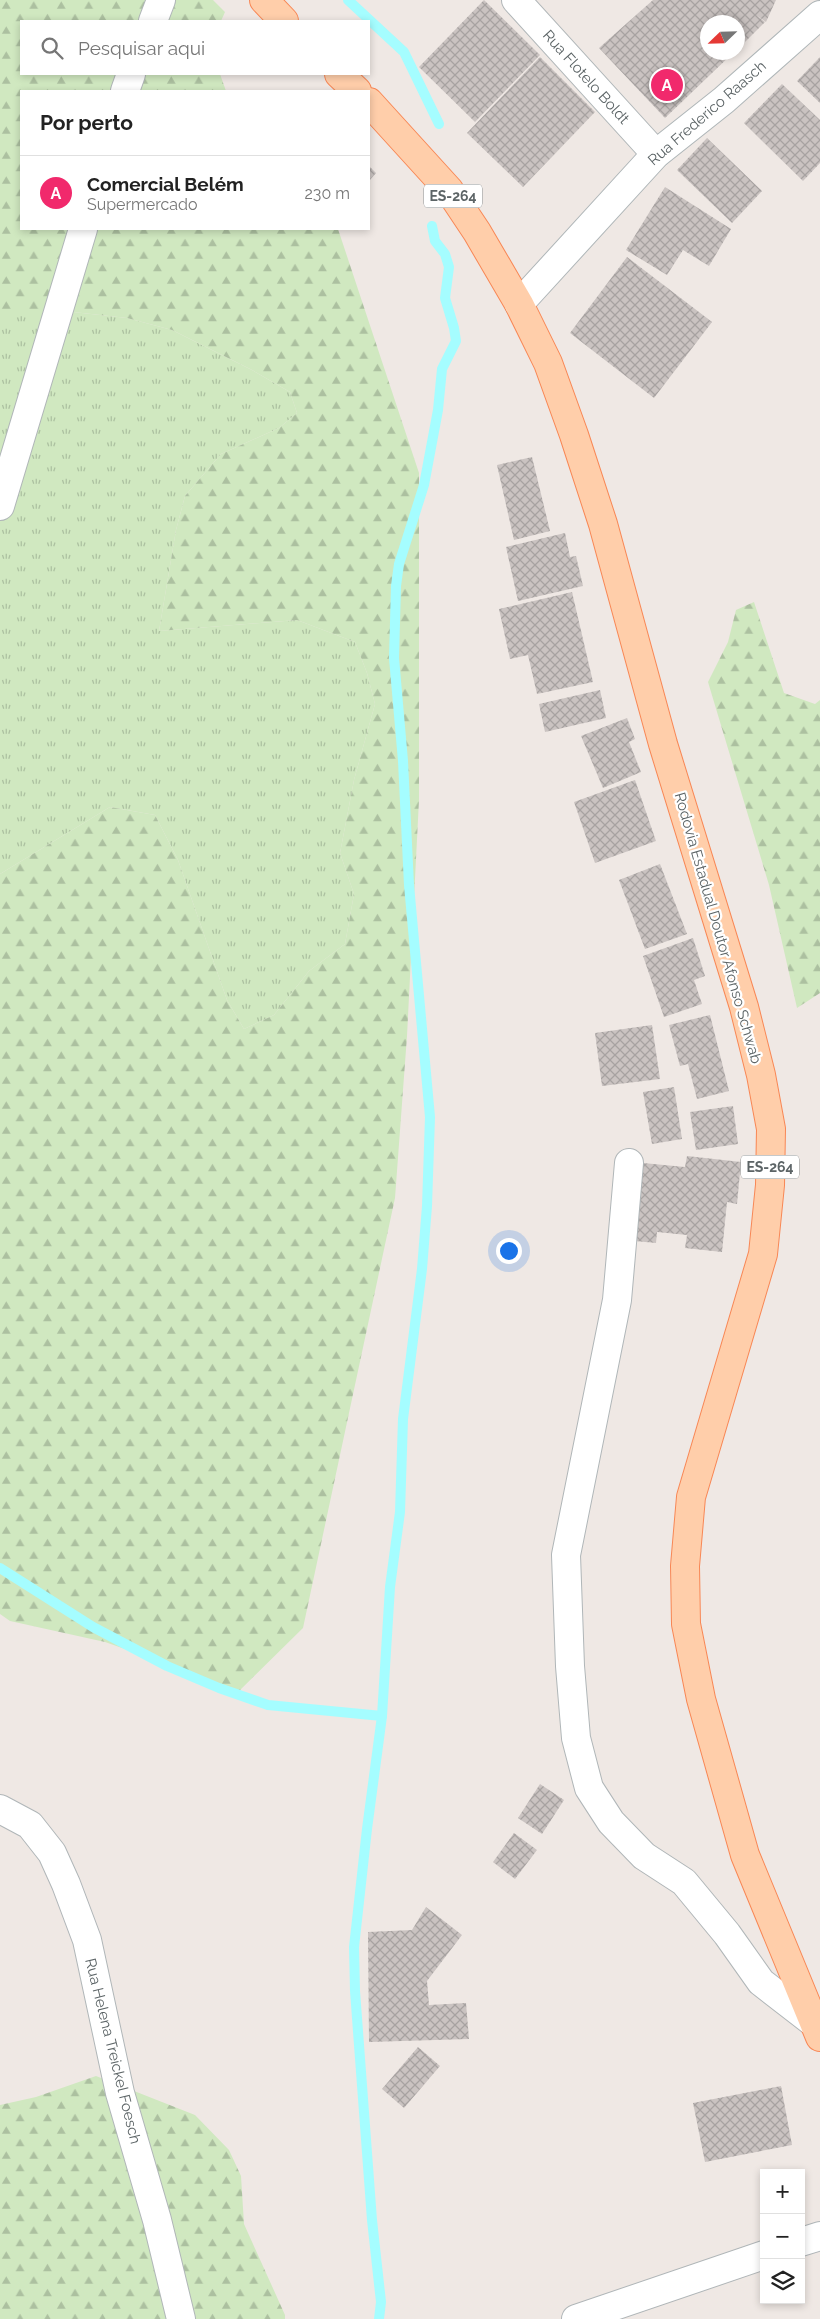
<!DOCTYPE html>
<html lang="pt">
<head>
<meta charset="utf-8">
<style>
	:root { --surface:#fff; --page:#f6f6f6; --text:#222; --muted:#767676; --line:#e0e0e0; --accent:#f1296c }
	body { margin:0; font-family:Raleway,sans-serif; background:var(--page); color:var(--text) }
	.controls { position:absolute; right:15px; bottom:15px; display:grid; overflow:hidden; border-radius:0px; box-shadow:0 2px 8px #0003 }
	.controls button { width:45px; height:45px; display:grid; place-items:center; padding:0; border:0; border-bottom:1px solid var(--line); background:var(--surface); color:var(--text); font:25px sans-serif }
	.compass { position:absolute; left:700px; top:15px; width:45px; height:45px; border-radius:50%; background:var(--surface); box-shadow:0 2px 8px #0003; rotate:247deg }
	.you { position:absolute; left:508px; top:1250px; width:18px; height:18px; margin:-12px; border:4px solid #fff; border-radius:50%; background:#1a73e8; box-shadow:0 0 0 8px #1a73e833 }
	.badge { display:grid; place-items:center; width:32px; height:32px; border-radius:50%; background:var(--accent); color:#fff; font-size:16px; font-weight:700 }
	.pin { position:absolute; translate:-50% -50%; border:2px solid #fff; box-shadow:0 1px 5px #0006 }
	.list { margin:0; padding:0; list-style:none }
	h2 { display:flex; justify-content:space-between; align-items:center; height:65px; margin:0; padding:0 20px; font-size:21px }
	h2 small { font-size:16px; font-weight:400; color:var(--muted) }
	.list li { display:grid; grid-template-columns:32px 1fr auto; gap:15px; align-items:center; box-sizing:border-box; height:75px; padding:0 20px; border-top:1px solid var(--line) }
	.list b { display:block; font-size:19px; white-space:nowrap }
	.list p { margin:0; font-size:16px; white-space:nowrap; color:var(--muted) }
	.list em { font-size:16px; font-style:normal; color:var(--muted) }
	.icon { flex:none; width:28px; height:28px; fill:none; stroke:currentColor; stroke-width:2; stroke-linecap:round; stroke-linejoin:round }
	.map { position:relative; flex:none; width:820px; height:2319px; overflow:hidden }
	.search { position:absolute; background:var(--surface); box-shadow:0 2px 8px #0003; left:20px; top:20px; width:350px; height:55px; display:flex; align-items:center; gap:12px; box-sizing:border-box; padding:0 18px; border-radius:0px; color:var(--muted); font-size:19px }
	.panel { position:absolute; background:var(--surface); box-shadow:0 2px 8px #0003; left:20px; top:90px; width:350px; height:140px; border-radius:0px }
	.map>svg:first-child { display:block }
	.grass { fill:url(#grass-tufts) }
	.forest { fill:url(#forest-firs) }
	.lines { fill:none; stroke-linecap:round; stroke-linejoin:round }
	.stream { stroke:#a5fdff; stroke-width:10 }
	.building { fill:url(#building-cross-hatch) }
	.street-casing { stroke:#b0b6b8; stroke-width:30 }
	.secondary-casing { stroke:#afb6b8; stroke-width:30 }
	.primary-casing { stroke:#f88755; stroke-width:30 }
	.street { stroke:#fff; stroke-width:28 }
	.secondary { stroke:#fff; stroke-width:28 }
	.primary { stroke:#ffceaa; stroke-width:28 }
	.labels { text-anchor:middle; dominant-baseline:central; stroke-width:4.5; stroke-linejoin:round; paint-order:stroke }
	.shield { fill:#fff; stroke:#8d9294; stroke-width:1 }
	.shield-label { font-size:14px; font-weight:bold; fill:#5c6466 }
	.street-label { font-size:15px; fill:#5c6466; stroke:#fff }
</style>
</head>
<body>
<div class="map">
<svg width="820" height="2319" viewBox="0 0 820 2319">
	<defs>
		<pattern id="grass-tufts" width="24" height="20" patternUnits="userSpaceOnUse" patternTransform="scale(1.25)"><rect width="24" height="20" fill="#d0e8c0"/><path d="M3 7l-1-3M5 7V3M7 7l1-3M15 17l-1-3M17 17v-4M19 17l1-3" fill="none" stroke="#acc0a0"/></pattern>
		<pattern id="forest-firs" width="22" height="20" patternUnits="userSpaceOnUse" patternTransform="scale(1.25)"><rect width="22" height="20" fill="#d0e8c0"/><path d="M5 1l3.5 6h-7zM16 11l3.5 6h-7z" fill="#acc0a0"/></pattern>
		<pattern id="building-cross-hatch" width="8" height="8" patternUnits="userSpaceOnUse" patternTransform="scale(1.25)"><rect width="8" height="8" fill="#cac3c1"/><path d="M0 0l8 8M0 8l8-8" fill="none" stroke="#a7a2a1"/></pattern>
	</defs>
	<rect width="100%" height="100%" fill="#efe8e4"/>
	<polygon class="grass" points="0,311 64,311 127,318 172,330 252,370 290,392 297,413 279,428 221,454 185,496 176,530 159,631 297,620 355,642 367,673 375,704 354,780 340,853 354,894 345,944 309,971 274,1015 244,1029 227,1000 178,860 155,815 110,807 0,874"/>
	<g class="forest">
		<polygon points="0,0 213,0 225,12 221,21 21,21 21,74 220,74 226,91 21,91 21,229 338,229 419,473 419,800 407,1036 395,1198 303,1628 235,1695 159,1661 105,1642 10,1621 0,1614 0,874 110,807 155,815 178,860 227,1000 244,1029 274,1015 309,971 345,944 354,894 340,853 354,780 375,704 367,673 355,642 297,620 159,631 176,530 185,496 221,454 279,428 297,413 290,392 252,370 172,330 127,318 64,311 0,311"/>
		<polygon points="754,602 784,693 815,704 820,700 820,993 797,1008 769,885 708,682 728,642 736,610"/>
		<polygon points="96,2076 195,2115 229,2150 241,2176 244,2224 285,2315 285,2319 0,2319 0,2105 36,2097"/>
	</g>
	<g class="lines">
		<g class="stream">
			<polyline points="348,0 404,52 439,124"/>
			<polyline points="0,1568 93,1627 167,1666 219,1688 268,1705 382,1716"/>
			<polyline points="379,2319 381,2302 372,2220 355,1991 354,1947 367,1829 382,1716 390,1587 400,1512 403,1419 422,1269 427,1206 430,1117 409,885 403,761 394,658 396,586 399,564 424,485 438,410 442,369 456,341 454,328 445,298 449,267 445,254 435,241 432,226"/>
		</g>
	</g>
	<g class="building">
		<polygon points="484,0 540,55 475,122 419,67"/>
		<polygon points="653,0 776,0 766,22 756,15 765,22 738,49 738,22 708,22 708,52 734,52 665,118 599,48"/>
		<polygon points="540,57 595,112 523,187 467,133"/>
		<polygon points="820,57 820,103 797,81"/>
		<polygon points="782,84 820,120 820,163 803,181 744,123"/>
		<polygon points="707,138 762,191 732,223 677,170"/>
		<polygon points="369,166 376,173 369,181"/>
		<polygon points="665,187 731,229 709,266 683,250 667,275 626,250"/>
		<polygon points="627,257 712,322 654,398 570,333"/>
		<polygon points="532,457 550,531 514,540 497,465"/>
		<polygon points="565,533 570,557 576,556 583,586 518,601 506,547"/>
		<polygon points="572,592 593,682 537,694 528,655 510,659 499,609"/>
		<polygon points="600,690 606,718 545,732 539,704"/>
		<polygon points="627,718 635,739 629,742 641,772 603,788 581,736"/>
		<polygon points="635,780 656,841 595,863 574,802"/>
		<polygon points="660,864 687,934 645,949 619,880"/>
		<polygon points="693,938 705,976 694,980 702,1004 664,1017 643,956"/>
		<polygon points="710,1015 729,1091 697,1099 688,1064 680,1066 669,1025"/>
		<polygon points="652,1025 660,1079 602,1086 595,1033"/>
		<polygon points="674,1087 682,1139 652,1144 643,1092"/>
		<polygon points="733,1106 738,1144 696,1150 690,1112"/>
		<polygon points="687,1156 741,1162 737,1204 727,1202 722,1252 685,1248 687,1235 657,1232 656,1243 635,1241 643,1163 685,1167"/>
		<polygon points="540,1784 564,1800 542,1834 518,1818"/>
		<polygon points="514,1833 537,1850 515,1879 493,1862"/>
		<polygon points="426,1907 462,1935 427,1981 429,2005 466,2003 469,2039 369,2042 368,1932 412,1930"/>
		<polygon points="418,2047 440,2066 404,2108 382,2089"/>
		<polygon points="781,2086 792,2145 705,2162 693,2103"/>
	</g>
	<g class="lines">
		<defs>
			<g id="street">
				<polyline points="516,0 656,154"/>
				<polyline points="153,21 161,0"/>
				<polyline points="125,91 131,74"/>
				<polyline points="0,506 83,229"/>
				<polyline points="629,1163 617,1300 566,1555 570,1666 576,1738 589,1788 611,1822 644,1856 684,1882 727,1934 761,1982 814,2023"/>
				<polyline points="0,1809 30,1825 52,1853 66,1884 87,1940 120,2093 157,2220 181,2319"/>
				<polyline points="801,2242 820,2236"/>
				<polyline points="576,2319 764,2255"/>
			</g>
			<polyline id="secondary" points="519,304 656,154 724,100 820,15"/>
			<g id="primary">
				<polyline points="264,0 284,21"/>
				<polyline points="339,74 357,91"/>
				<polyline points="369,102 449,190 477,232 519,304 548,363 574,435 603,524 663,744 744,1007 761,1075 771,1129 770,1185 763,1254 691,1497 685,1566 686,1624 701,1699 745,1855 820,2037"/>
			</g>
		</defs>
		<use href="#street" class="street-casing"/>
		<use href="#secondary" class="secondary-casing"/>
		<use href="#primary" class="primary-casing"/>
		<use href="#street" class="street"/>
		<use href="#secondary" class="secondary"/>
		<use href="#primary" class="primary"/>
	</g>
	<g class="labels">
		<g class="shield">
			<rect x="424" y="184.5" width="58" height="23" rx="4"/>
			<rect x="741" y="1155.5" width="58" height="23" rx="4"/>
		</g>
		<g class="shield-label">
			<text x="453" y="196">ES-264</text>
			<text x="770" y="1167">ES-264</text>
		</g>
		<g class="street-label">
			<text transform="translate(586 77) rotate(48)">Rua Flotelo Boldt</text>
			<text transform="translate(707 113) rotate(-41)">Rua Frederico Raasch</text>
			<text transform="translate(718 928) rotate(74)">Rodovia Estadual Doutor Afonso Schwab</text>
			<text transform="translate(113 2051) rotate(76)">Rua Helena Treickel Foesch</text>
		</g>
	</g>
</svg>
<div class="controls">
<button>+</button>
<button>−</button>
<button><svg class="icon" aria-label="layers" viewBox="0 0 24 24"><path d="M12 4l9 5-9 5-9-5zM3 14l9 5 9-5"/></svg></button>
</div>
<svg class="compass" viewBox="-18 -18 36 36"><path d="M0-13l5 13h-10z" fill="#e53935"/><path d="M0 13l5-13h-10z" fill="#767676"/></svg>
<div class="you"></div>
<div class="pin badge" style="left:667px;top:85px">A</div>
<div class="search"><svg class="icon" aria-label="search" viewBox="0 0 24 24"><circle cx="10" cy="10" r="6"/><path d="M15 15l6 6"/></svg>Pesquisar aqui</div>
<section class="panel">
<h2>Por perto<small></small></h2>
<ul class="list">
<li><span class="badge">A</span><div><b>Comercial Belém</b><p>Supermercado</p></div><em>230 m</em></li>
</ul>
</section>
</div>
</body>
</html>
